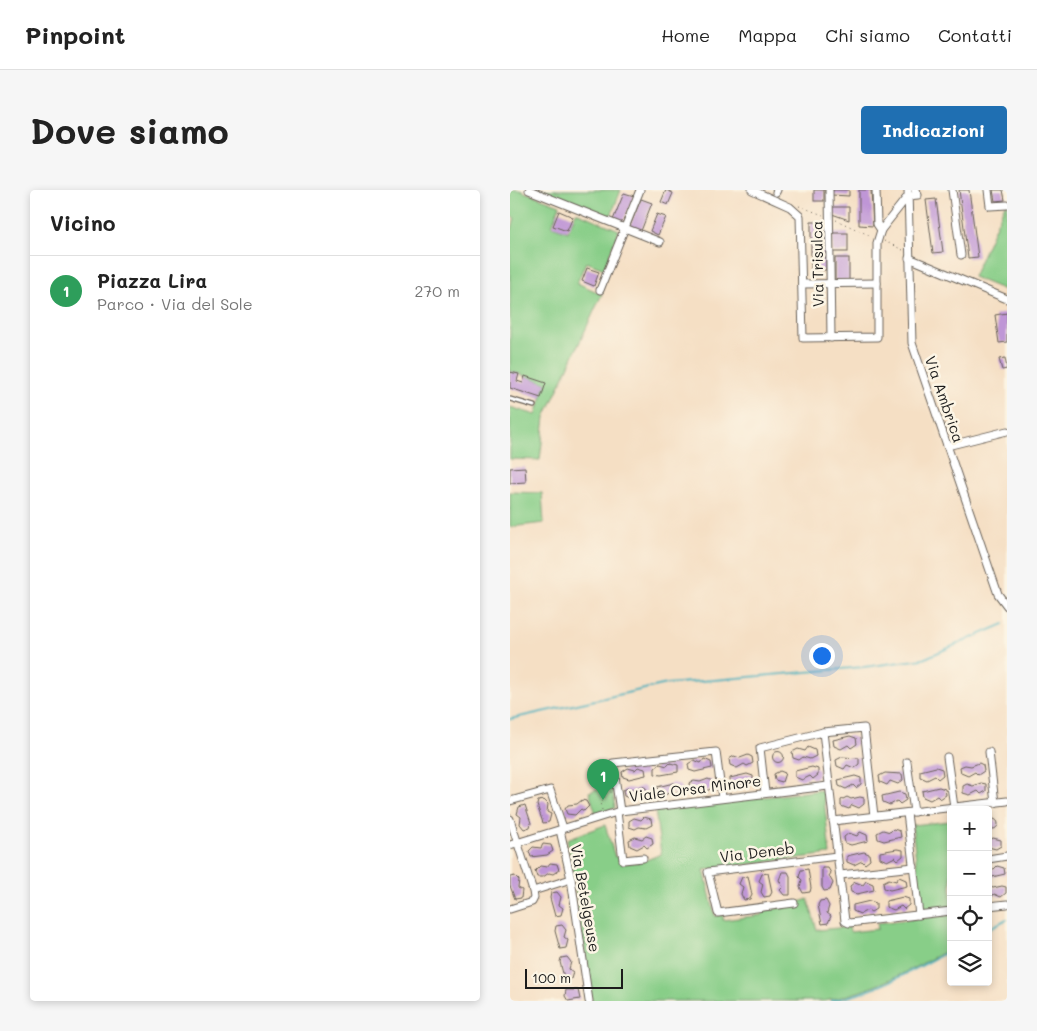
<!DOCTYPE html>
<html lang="it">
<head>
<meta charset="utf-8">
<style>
	:root { --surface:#fff; --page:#f6f6f6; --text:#222; --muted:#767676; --line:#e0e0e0; --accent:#1f6fb2 }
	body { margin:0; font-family:Mali,sans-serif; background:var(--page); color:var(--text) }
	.controls { position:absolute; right:15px; bottom:15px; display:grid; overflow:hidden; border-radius:5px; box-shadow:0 2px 8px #0003 }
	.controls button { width:45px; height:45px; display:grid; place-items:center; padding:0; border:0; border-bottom:1px solid var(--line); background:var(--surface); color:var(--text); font:25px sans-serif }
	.scale { position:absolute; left:15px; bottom:12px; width:98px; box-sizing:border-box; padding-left:5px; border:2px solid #1c1c1c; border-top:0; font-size:14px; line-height:18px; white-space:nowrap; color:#1c1c1c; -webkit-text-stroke:4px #fcf5e5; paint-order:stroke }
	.you { position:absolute; left:311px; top:465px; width:18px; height:18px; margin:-12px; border:4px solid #fff; border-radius:50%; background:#1a73e8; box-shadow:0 0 0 8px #1a73e833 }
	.badge { display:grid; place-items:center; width:32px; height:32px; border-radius:50%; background:var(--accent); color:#fff; font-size:16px; font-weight:700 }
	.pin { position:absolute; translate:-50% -41px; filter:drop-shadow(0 1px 2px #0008) }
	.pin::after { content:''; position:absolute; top:26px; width:18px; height:15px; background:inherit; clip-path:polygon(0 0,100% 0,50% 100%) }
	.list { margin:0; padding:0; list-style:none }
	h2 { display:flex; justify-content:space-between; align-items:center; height:65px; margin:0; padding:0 20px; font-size:21px }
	h2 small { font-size:16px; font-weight:400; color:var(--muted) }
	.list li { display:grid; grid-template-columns:32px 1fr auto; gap:15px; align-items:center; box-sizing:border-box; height:70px; padding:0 20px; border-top:1px solid var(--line) }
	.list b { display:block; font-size:19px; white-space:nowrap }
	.list p { margin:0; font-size:16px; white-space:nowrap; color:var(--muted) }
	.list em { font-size:16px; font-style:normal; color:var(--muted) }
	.icon { flex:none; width:28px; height:28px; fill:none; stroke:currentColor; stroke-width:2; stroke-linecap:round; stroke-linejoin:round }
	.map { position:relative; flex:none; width:497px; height:811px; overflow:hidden; border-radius:5px }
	header { display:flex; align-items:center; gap:30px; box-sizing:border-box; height:70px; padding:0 25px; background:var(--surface); border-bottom:1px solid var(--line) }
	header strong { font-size:24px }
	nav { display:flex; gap:28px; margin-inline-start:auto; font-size:18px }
	.intro { display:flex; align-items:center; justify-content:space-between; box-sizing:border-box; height:120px; padding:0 30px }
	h1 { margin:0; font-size:35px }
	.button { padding:12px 22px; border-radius:5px; background:var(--accent); color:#fff; font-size:18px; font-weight:700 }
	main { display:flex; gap:30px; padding:0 30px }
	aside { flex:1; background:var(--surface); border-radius:5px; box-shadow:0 2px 8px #0003 }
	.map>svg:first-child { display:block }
	.green { fill:#88ce88; stroke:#527552 }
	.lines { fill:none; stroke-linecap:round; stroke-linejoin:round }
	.stream { stroke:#42b0be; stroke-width:2 }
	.building { fill:#bf96d6 }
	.service-casing { stroke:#686057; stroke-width:5.5 }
	.minor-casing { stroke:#686057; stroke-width:9 }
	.path { stroke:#686057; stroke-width:1; stroke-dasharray:1 4; stroke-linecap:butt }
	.service { stroke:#fff; stroke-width:3 }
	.minor { stroke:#fff; stroke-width:7 }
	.labels { text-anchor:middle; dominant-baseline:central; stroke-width:5; stroke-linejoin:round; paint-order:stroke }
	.street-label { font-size:15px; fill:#1c1c1c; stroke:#fcf5e5 }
</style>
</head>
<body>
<header>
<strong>Pinpoint</strong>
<nav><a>Home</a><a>Mappa</a><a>Chi siamo</a><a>Contatti</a></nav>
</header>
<div class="intro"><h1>Dove siamo</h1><a class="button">Indicazioni</a></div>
<main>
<aside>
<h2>Vicino<small></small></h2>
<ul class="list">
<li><span class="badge" style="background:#2e9e5b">1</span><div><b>Piazza Lira</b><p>Parco · Via del Sole</p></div><em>270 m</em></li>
</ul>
</aside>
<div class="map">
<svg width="497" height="811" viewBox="0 0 497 811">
	<rect width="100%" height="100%" fill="#fcf5e5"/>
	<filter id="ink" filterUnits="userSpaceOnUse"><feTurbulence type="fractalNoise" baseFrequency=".02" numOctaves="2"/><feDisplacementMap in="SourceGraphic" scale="10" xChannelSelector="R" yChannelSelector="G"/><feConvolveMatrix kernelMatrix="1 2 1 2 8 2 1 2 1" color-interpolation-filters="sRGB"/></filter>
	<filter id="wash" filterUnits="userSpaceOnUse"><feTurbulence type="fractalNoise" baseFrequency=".0096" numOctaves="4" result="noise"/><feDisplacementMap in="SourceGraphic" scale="20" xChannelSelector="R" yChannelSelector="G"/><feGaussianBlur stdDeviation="1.12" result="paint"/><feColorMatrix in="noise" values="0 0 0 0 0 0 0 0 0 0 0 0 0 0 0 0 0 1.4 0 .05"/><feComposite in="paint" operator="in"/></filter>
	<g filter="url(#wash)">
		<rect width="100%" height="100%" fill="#f5dfc4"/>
		<g class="green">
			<polygon points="0,0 9,0 50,15 42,36 58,42 66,22 109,40 94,79 76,72 67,93 92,104 35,227 30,270 0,269 0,217 26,225 36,193 0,181 0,45 5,28 0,26"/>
			<polygon points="28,0 111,0 100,28"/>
			<polygon points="497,10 497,101 463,87"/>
			<polygon points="0,302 32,303 34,333 0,337"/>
			<polygon points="102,594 105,618 86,624 79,602"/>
			<path d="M313 600 320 664 194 680 205 726 213 725V730L252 725V721L275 717 298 709 307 740 339 737 340 742 368 739 367 733 441 725V758C399 781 363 801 315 811H82L65 698 67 697 57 649 95 635 105 667 110 666 111 674 134 671 151 664 145 620Z"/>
			<polygon points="441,631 441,718 412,721 402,635"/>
		</g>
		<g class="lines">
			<g class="stream">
				<polyline points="0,529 157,494 354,477 413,469 494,434"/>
				<polyline points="478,739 497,729"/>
				<path d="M322 811C366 802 402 781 441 760"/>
			</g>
		</g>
		<g id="blocks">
			<g class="building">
				<polygon points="156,0 163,3 158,15 151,12"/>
				<rect x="304" y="0" width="10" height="11"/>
				<polygon points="323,0 339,0 339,6 322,5"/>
				<polygon points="349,0 361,0 363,36 349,35"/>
				<polygon points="449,0 459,0 468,67 458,68"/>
				<polygon points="483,0 493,0 495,10 485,11"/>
				<polygon points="114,3 124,6 112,34 103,30"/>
				<polygon points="131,9 142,13 131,41 120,36"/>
				<polygon points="426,9 433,62 423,63 416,10"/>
				<polygon points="322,17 339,17 339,30 322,24"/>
				<polygon points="49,21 63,27 57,41 43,36"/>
				<polygon points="147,24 156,27 148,45 140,41"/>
				<polygon points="301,32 315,32 316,80 301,80"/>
				<rect x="323" y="43" width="15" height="19"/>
				<rect x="325" y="68" width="14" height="22"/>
				<polygon points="77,78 89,82 84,96 72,91"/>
				<polygon points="497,123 497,152 489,153 485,125"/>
				<polygon points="495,168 497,179 492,180 489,169"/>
				<polygon points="0,182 9,184 7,191 13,193 15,186 36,193 31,208 0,198"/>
				<polygon points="15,277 16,292 0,293 0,278"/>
				<polygon points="340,546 346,548 347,554 341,558 338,555 331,559 324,556 323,550"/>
				<polygon points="298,557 305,560 306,566 300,569 293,567 289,570 283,568 282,562 288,559 295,561"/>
				<circle cx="268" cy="567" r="5.5"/>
				<polygon points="238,565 242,567 243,573 237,576 234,574 227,578 220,575 219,569 224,566 230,568"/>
				<polygon points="332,567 349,568 349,574 344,578 337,575 334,579 327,576 326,570"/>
				<polygon points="194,569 201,572 202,578 185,582 179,580 178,574 184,570 191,573"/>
				<polygon points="160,573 168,575 168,582 151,585 145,584 145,578 150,574 157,576"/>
				<polygon points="469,573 473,575 474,581 468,585 465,582 458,586 451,583 450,577 455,575 461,576"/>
				<polygon points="128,577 135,579 136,585 119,589 113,587 112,582 118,578 125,580"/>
				<polygon points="302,577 308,579 308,585 303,589 300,586 292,590 285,587 285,581"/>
				<polygon points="426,577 432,579 433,585 428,589 425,586 417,590 410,587 410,581"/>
				<polygon points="270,581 275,583 272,592 265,590 264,584"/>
				<polygon points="375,583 392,584 393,590 388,594 380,591 377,595 370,592 369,586"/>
				<polygon points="237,584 243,586 243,592 238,596 235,593 227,597 220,594 220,588"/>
				<polygon points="345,586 351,588 351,594 346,598 343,595 336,599 329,596 328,590"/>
				<polygon points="198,589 202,591 203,597 197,601 194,598 187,602 180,599 179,593 184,591 190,592"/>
				<polygon points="164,593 170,595 171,601 165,604 162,601 155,605 148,603 147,597"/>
				<polygon points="471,593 476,594 476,601 471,604 468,601 460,605 453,603 453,596 457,594 463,596"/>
				<polygon points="132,596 136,598 137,604 131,608 128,605 121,609 114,606 113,600 118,598 124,599"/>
				<polygon points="429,597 435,599 436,605 430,609 427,606 420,610 413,607 412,601"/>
				<polygon points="389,602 395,604 396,610 390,614 387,611 380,615 373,612 372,606"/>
				<polygon points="337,607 341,609 350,607 354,608 354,614 349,618 342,615 339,619 331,616 331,610"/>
				<polygon points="34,610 38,614 37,622 41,624 39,632 33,633 27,615 28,611"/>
				<polygon points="72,610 76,611 79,616 74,621 71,619 65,625 57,624 55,619 58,615 67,614"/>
				<polygon points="15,615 21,633 20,637 14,639 10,634 11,627 7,624 9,617"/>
				<polygon points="134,627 141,629 142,635 136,638 129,637 125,639 119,637 119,631 124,628 131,630"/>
				<circle cx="483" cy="634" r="5"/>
				<polygon points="383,639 390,641 391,647 374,651 368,649 367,643 373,640 380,642"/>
				<polygon points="350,642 357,645 358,651 341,655 335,653 334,647 339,643 347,646"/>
				<polygon points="136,646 142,648 143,654 137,658 134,655 127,659 120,656 119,650 125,647 132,649"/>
				<polygon points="483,648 491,650 491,656 486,659 478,657 478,651"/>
				<polygon points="33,654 41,655 43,661 37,665 21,667 19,661 23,657 31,658"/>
				<polygon points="387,659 393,660 393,666 388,670 385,667 377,671 370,668 370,662"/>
				<polygon points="354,662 359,664 360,670 355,674 352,671 344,675 337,672 337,666"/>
				<polygon points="40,673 47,674 49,680 43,684 39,683 33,687 27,687 25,681 30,676 37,677"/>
				<polygon points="487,676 494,678 495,684 478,688 478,678 484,679"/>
				<polygon points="312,678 318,678 321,683 319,686 323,693 320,700 314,701 312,697"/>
				<polygon points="298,679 301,698 300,702 293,703 290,697 292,690 289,687 291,680"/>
				<polygon points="272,682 278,682 280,686 280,705 274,705 270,700 273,697 269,690"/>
				<polygon points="258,683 262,702 260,706 254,707 251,702 253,694 249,691 252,684"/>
				<polygon points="5,686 9,690 8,698 12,700 11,708 5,709 0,696 0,687"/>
				<polygon points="238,686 242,705 240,709 234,710 231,704 233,697 229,694 232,687"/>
				<polygon points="389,687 396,690 397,696 380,700 374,698 373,692 379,689 386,691"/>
				<polygon points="356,691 363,694 364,700 347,704 341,702 340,696 345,692 353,695"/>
				<polygon points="478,696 483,698 492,696 496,697 496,703 491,707 484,704 481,708 478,706"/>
				<polygon points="47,702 51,707 49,715 53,718 51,725 45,726 40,708 41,703"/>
				<polygon points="393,707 399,709 399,715 394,719 391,716 384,720 376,717 376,711"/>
				<polygon points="316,710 319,716 317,723 321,726 318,733 312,734 308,715 310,711"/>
				<polygon points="360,711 366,713 366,719 361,722 358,720 350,724 343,721 343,715"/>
				<polygon points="52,735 56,740 54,747 58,750 56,758 50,759 45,741 46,736"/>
				<polygon points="57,767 61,772 59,779 63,782 61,789 55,791 50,772 51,768"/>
				<polygon points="56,800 68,800 70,809 58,811 55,806"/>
			</g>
		</g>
	</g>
	<g filter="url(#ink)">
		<use href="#blocks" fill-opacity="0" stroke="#686057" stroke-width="1"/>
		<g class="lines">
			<defs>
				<polyline id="service" points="0,209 24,216"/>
				<g id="minor">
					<polyline points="19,0 150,52"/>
					<polyline points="242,0 280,17 290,26 293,148 367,147 367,53 371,40 367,34 366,0"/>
					<polyline points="319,0 321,148"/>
					<polyline points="398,0 402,153 488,404 497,416"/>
					<polyline points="442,0 451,65"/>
					<polyline points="478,0 480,16 497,15"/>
					<polyline points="266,2 267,0"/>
					<polyline points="371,40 398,6 408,5 405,0"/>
					<polyline points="399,68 497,109"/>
					<polyline points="292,94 367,93"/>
					<polyline points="90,100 130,0"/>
					<polyline points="437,256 497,241"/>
					<polyline points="313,542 335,731 339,733 441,721"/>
					<polyline points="479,562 485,613"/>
					<polyline points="437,567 444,617"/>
					<polyline points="397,572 404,622"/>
					<polyline points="255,603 250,558 313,542 354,538 364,626"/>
					<polyline points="0,611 40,600 53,638"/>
					<polyline points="110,621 103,573 206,562 212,608"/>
					<polyline points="107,622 113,670 133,668"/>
					<polyline points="397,623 409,725"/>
					<polyline points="0,629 23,701"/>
					<polyline points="323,631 497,611"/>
					<polyline points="50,640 61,689 79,811"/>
					<polyline points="0,655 110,621 318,596"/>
					<polyline points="478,669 497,666"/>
					<polyline points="330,685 404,677"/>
					<polyline points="284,713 208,723 198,682 327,666"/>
					<polyline points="478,716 497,714"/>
					<polyline points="0,719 22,712 24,708 23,701 61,689"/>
				</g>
			</defs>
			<use href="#service" class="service-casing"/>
			<use href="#minor" class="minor-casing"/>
			<g class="path">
				<polyline points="289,16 313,25"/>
				<polyline points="326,30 361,46"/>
				<polyline points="374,51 393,60"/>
				<polyline points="92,620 90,613 94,610 95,603 101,602"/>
			</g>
			<use href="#service" class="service"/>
			<use href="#minor" class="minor"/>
		</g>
	</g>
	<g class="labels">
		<g class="street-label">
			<text transform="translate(307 74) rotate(-91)">Via Trisulca</text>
			<text transform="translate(435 209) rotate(71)">Via Ambrica</text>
			<text transform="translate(185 598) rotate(-7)">Viale Orsa Minore</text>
			<text transform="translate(247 662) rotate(-7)">Via Deneb</text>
			<text transform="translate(76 708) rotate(80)">Via Betelgeuse</text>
		</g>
	</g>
</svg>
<div class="controls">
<button>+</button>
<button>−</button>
<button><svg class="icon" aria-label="locate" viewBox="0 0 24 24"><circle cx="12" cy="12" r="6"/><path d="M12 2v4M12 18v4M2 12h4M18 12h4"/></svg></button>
<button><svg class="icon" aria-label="layers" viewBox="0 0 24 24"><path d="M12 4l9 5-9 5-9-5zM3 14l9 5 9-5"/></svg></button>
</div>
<div class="scale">100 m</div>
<div class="you"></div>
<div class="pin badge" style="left:93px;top:610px;background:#2e9e5b">1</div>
</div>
</main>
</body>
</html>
